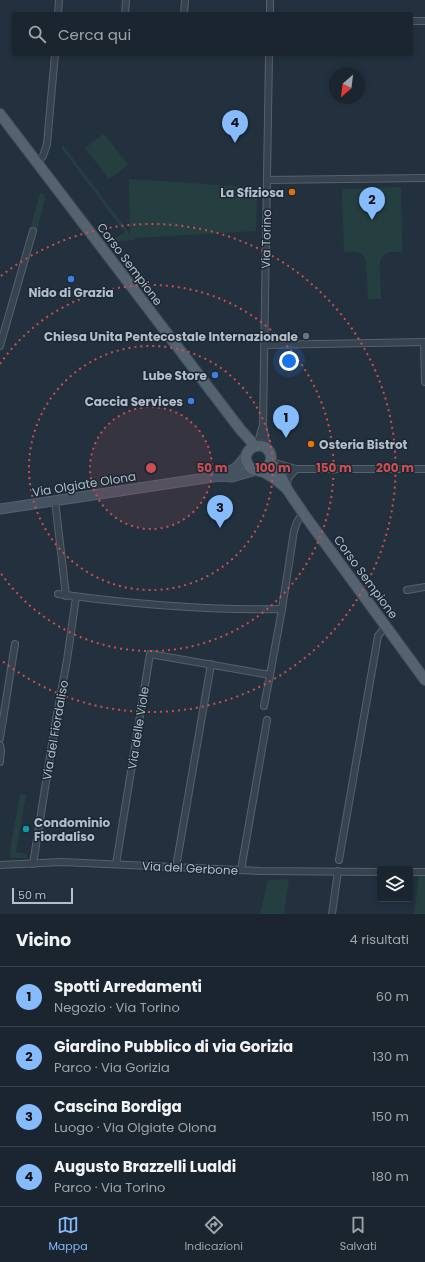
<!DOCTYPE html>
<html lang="it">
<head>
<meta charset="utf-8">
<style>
	:root { --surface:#1a252f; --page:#232d37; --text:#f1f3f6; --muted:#9fa5aa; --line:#38424b; --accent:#86bbfd }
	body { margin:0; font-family:Poppins,sans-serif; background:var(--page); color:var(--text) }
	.controls { position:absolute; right:12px; bottom:12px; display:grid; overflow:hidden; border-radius:4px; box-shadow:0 2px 6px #0003 }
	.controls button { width:36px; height:36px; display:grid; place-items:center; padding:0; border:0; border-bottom:1px solid var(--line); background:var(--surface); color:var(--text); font:20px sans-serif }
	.compass { position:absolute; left:329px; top:68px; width:36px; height:36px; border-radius:50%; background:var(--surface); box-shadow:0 2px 6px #0003; rotate:208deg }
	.scale { position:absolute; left:12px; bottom:10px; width:61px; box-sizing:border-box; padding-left:4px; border:2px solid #b3beca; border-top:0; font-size:11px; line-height:14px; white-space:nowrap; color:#b3beca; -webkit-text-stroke:3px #1c2834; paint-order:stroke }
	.you { position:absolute; left:289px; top:361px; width:14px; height:14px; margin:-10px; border:3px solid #fff; border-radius:50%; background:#1a73e8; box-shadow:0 0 0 6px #1a73e833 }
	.badge { display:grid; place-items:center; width:26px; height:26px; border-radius:50%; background:var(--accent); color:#111; font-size:13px; font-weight:700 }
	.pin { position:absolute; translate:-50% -33px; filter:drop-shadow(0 1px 2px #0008) }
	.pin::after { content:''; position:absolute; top:21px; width:14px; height:12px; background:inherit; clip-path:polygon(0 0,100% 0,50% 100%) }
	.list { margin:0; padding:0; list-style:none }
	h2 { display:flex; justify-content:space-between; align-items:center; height:52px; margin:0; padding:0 16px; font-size:17px }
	h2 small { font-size:13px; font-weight:400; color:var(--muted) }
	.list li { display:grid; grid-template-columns:26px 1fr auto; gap:12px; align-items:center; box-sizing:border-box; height:60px; padding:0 16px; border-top:1px solid var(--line) }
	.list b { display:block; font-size:15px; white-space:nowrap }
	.list p { margin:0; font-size:13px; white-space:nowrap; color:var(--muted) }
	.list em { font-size:13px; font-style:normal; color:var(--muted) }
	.icon { flex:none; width:22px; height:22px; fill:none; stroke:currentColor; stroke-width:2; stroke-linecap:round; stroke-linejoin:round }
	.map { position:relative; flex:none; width:425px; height:914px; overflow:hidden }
	.search { position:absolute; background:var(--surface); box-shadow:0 2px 6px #0003; left:12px; right:12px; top:12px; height:44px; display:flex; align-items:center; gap:10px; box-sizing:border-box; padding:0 14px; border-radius:4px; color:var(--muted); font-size:15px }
	.sheet { height:292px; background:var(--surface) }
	nav { display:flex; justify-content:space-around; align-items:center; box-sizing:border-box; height:56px; border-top:1px solid var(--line); background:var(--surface); font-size:11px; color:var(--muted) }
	nav a { display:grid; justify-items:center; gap:2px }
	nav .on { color:var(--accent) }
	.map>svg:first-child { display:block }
	.green { fill:#253f40 }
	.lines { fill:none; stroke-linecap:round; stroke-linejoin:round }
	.street-casing { stroke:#55616d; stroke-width:8 }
	.secondary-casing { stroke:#55616d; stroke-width:11 }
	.primary-casing { stroke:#404c58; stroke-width:12 }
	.street { stroke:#37434f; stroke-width:6 }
	.secondary { stroke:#455262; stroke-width:9 }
	.primary { stroke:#55626f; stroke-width:10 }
	.ring { fill:none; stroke:#cd4e50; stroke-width:2; stroke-dasharray:2 4 }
	.food-dot { fill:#e8710a; stroke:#1c2834; stroke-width:1.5 }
	.shop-dot { fill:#3f7fe0; stroke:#1c2834; stroke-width:1.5 }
	.worship-dot { fill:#6b7280; stroke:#1c2834; stroke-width:1.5 }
	.culture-dot { fill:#0f9aa8; stroke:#1c2834; stroke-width:1.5 }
	.labels { text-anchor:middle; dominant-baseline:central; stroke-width:3; stroke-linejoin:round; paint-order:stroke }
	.poi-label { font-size:12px; font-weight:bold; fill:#b3beca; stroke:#1c2834; text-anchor:end }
	.street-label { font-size:12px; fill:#b3beca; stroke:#1c2834 }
	.centre { fill:#cd4e50; stroke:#1c2834; stroke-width:2 }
	.ring-label { font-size:12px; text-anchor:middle; font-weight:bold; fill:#cd4e50; stroke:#1c2834; stroke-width:3; stroke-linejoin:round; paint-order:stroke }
</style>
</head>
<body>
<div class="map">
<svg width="425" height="914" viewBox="0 0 425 914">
	<rect width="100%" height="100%" fill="#23313f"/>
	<g class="green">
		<polygon points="104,134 128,165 109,179 85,148"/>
		<polygon points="62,144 130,234 129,179 248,187 248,190 257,191 256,231 134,238 135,240 111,242 109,240 119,236 125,232 62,149"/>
		<path d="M401 187 402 252C392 252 383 250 380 262L381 299H368L366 260C362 250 354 252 344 252L342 189Z"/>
		<polygon points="40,193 46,195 37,231 30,229"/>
		<polygon points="20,794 26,795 16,852 27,854 27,858 10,858 11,850 10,850"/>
		<polygon points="419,876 425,876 425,914 414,914"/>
		<polygon points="289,879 284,914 260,914 268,880"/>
	</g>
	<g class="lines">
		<defs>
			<g id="street">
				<polyline points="58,14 59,0"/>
				<polyline points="125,14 126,0"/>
				<polyline points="184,14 185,0"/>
				<polyline points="270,14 270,0"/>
				<polyline points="411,21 425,21"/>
				<polyline points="37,163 43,156 47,144 55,54"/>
				<polyline points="267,180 425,178"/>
				<polyline points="424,342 425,382"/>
				<polyline points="264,345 425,342"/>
				<polyline points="0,346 33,231"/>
				<polyline points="257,446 262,428"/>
				<polyline points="267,449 263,425 269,54"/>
				<polyline points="272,462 296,469 425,469"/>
				<polyline points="287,485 288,478 296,469"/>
				<polyline points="55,500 66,596"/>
				<polyline points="407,590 425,587"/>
				<path d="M58 594C132 604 207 611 282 609"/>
				<polyline points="264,706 270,675"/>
				<polyline points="0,738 15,644"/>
				<polyline points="0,745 1,750 0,762"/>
				<polyline points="339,860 378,636 386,626"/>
				<polyline points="33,864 55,725 67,660 76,597"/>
				<polyline points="116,864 150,654 270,675 282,609 294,531 297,522 303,513"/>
				<polyline points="0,865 61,862 260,871 380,872"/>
				<polyline points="176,867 211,664"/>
				<polyline points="241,870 267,720"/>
				<polyline points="410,872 425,872"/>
				<polyline points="332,914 338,871"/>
			</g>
			<g id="secondary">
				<polyline points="221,476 237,467 246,456"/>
				<polyline points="0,509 219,476 232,477 256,470"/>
			</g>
			<g id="primary">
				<polyline points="0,114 240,429 255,446"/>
				<path d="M270 463C279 469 283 480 287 489 292 497 298 505 303 513L425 680"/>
				<path d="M259 471C272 468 275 455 265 447 253 442 240 454 249 466 252 470 255 470 260 471 270 473 278 482 286 488"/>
			</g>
		</defs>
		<use href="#street" class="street-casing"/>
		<use href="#secondary" class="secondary-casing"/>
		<use href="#primary" class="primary-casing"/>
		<use href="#street" class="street"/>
		<use href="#secondary" class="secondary"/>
		<use href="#primary" class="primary"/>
	</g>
	<circle cx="151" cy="468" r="61" fill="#cd4e50" fill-opacity=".12"/>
	<g class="ring">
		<circle cx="151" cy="468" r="61"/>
		<circle cx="151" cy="468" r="122"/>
		<path d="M0 364A183 183 0 1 1 0 572"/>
		<path d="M1 276A244 244 0 1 1 1 660"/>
	</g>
	<g class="food-dot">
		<circle cx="292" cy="192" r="4"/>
		<circle cx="311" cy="444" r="4"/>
	</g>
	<g class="shop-dot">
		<circle cx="71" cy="279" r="4"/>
		<circle cx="215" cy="375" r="4"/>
		<circle cx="191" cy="401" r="4"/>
	</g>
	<circle class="worship-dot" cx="306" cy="336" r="4"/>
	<circle class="culture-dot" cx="26" cy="829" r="4"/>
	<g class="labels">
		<g class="poi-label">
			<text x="284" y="192">La Sfiziosa</text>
			<text x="71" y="292" text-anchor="middle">Nido di Grazia</text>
			<text x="298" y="336">Chiesa Unita Pentecostale Internazionale</text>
			<text x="207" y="375">Lube Store</text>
			<text x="183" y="401">Caccia Services</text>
			<text x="319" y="444" text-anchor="start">Osteria Bistrot</text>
			<text x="34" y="822" text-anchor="start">Condominio<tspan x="34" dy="14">Fiordaliso</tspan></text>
		</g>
		<g class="street-label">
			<text transform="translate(266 239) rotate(-89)">Via Torino</text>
			<text transform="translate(130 264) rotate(53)">Corso Sempione</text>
			<text transform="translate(84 484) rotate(-9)">Via Olgiate Olona</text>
			<text transform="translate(366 577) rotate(54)">Corso Sempione</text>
			<text transform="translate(138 728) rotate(-81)">Via delle Viole</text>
			<text transform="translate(55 730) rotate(-80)">Via del Fiordaliso</text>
			<text transform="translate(190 868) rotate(3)">Via del Gerbone</text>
		</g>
	</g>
	<circle cx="151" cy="468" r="6" class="centre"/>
	<g class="ring-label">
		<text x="212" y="472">50 m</text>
		<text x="273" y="472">100 m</text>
		<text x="334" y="472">150 m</text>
		<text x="395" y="472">200 m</text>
	</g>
</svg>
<div class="controls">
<button><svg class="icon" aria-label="layers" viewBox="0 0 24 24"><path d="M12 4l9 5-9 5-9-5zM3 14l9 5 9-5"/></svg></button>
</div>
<svg class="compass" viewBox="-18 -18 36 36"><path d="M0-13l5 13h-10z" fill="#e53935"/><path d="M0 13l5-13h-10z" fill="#9fa5aa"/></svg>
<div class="scale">50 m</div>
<div class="you"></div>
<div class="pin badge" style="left:286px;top:438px">1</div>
<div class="pin badge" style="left:372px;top:220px">2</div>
<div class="pin badge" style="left:220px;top:528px">3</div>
<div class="pin badge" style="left:235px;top:143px">4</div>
<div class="search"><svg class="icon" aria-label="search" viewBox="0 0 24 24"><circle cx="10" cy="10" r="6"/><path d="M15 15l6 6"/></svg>Cerca qui</div>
</div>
<section class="sheet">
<h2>Vicino<small>4 risultati</small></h2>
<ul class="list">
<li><span class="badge">1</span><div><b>Spotti Arredamenti</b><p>Negozio · Via Torino</p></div><em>60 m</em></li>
<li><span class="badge">2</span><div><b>Giardino Pubblico di via Gorizia</b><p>Parco · Via Gorizia</p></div><em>130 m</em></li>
<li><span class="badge">3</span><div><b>Cascina Bordiga</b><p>Luogo · Via Olgiate Olona</p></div><em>150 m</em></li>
<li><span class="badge">4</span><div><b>Augusto Brazzelli Lualdi</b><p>Parco · Via Torino</p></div><em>180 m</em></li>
</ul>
</section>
<nav>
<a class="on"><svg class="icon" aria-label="map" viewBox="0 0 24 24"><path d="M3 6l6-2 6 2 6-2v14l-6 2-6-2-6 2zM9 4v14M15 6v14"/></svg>Mappa</a>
<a><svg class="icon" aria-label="directions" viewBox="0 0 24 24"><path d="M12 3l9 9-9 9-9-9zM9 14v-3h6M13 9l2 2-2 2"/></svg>Indicazioni</a>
<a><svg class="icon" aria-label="saved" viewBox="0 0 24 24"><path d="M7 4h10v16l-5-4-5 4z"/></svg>Salvati</a>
</nav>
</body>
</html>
